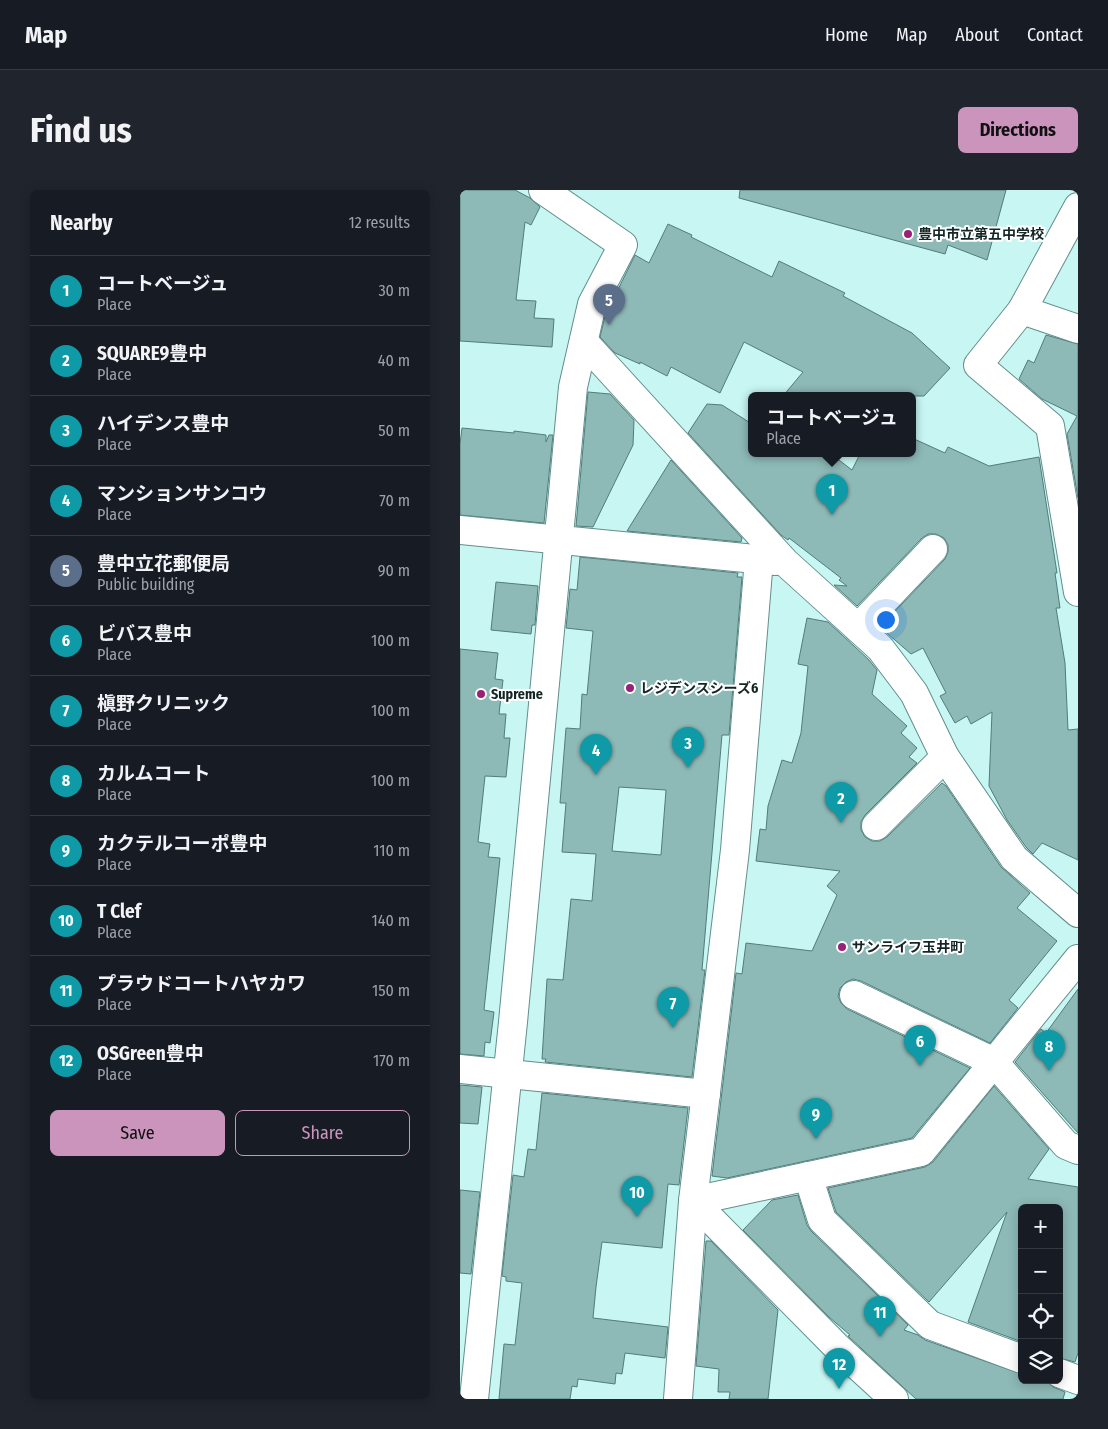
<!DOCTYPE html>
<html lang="en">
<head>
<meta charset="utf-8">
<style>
	:root { --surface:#171b24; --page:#20242c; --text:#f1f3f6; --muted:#9ea1a6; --line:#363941; --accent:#ca94bd }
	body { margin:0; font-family:"Fira Sans Condensed","Noto Sans JP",sans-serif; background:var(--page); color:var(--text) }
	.controls { position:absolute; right:15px; bottom:15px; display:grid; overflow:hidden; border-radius:8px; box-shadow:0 2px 12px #0003 }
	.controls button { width:45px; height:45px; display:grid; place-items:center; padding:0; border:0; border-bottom:1px solid var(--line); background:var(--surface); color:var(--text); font:25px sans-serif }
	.you { position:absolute; left:425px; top:429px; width:18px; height:18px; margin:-12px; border:4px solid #fff; border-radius:50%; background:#1a73e8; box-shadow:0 0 0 8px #1a73e833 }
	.badge { display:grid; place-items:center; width:32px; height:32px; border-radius:50%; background:var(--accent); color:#fff; font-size:16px; font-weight:700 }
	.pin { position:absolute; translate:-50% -41px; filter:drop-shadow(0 1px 2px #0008) }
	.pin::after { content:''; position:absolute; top:26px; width:18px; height:15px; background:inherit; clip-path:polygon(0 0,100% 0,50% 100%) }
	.popup { position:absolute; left:288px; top:202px; width:168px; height:65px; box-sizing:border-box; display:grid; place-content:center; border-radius:8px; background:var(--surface); filter:drop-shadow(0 1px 4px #0005); font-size:16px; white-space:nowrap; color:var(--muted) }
	.popup b { font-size:19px; color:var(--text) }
	.popup::after { content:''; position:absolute; left:50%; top:100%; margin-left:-10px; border:10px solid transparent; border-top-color:var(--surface) }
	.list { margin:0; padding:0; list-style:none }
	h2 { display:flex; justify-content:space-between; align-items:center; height:65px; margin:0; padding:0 20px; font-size:21px }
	h2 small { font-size:16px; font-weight:400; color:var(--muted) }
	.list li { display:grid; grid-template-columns:32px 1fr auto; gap:15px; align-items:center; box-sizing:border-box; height:70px; padding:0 20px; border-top:1px solid var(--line) }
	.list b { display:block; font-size:19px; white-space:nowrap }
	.list p { margin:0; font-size:16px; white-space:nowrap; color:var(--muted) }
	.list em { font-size:16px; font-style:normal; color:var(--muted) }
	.actions { display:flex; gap:10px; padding:15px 20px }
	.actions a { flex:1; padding:11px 0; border:1px solid var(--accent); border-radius:8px; text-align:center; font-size:18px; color:var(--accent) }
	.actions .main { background:var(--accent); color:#111 }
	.icon { flex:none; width:28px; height:28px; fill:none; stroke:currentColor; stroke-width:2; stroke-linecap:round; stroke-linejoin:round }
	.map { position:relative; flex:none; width:618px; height:1209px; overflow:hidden; border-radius:8px }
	header { display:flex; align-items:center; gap:30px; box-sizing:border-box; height:70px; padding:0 25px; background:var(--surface); border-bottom:1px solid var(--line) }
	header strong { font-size:24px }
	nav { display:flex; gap:28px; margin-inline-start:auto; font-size:18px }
	.intro { display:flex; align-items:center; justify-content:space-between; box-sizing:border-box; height:120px; padding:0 30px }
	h1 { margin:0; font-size:35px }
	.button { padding:12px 22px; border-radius:8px; background:var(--accent); color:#111; font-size:18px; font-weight:700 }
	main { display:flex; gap:30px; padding:0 30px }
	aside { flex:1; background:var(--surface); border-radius:8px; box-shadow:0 2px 12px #0003 }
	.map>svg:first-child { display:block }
	.building { fill:#8db9b7; stroke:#517c7a; fill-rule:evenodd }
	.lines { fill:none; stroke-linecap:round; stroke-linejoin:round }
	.minor-casing { stroke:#628e8b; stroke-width:30 }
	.minor { stroke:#fff; stroke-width:28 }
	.poi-dot { fill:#9a2078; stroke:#fff; stroke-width:2 }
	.labels { text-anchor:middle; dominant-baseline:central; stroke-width:4; stroke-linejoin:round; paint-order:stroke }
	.poi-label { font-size:14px; font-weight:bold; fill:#132524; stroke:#fff; text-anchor:start }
</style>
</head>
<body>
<header>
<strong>Map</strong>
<nav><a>Home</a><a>Map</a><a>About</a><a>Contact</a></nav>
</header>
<div class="intro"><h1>Find us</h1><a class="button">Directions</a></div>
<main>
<aside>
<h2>Nearby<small>12 results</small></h2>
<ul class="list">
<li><span class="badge" style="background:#0f9aa8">1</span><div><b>コートベージュ</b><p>Place</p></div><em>30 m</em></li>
<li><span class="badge" style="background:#0f9aa8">2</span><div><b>SQUARE9豊中</b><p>Place</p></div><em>40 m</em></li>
<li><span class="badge" style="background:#0f9aa8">3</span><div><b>ハイデンス豊中</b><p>Place</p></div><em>50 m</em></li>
<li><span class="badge" style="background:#0f9aa8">4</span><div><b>マンションサンコウ</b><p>Place</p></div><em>70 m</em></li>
<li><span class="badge" style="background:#5c6f8a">5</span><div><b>豊中立花郵便局</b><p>Public building</p></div><em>90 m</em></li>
<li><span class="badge" style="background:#0f9aa8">6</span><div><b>ビバス豊中</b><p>Place</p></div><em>100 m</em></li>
<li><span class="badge" style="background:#0f9aa8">7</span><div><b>槇野クリニック</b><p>Place</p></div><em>100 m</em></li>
<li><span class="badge" style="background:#0f9aa8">8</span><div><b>カルムコート</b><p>Place</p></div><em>100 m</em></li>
<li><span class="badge" style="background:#0f9aa8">9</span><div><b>カクテルコーポ豊中</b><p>Place</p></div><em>110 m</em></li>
<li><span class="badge" style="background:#0f9aa8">10</span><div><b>T Clef</b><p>Place</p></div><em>140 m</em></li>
<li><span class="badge" style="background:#0f9aa8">11</span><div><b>プラウドコートハヤカワ</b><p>Place</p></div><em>150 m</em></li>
<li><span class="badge" style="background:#0f9aa8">12</span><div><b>OSGreen豊中</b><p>Place</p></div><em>170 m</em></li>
</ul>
<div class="actions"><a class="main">Save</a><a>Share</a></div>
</aside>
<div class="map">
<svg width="618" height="1209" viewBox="0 0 618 1209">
	<rect width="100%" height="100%" fill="#c7f6f3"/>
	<g class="building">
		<polygon points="0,0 55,0 70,8 80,17 71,35 65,32 56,110 76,111 74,128 94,129 92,157 0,151"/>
		<polygon points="280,0 546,0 527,70 488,55 485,64 279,8"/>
		<polygon points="208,34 232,45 231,47 312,87 319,71 385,103 383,106 452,143 490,178 464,206 323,206 343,182 284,152 260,203 211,177 207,186 180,172 180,174 155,163 140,147 145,126 175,65 189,73"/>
		<polygon points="586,145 618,154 618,308 607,244 617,226 582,209 559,189 568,170 574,173"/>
		<polygon points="128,202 150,204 174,230 173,255 133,337 116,336"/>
		<polygon points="247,214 262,215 292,234 292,264 371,264 392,280 400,264 452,264 452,248 485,263 488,257 529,276 579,267 597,383 595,383 600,418 596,418 605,473 608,540 618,539 618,670 582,653 573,664 566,657 547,630 529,596 532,522 511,534 507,526 495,533 480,506 486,503 463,458 451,464 420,437 485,369 488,362 488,355 484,348 476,344 468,344 462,348 397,416 374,395 387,396 379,390 381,388 329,348 328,350 321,345 228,243"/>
		<polygon points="2,238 54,243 54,241 86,245 86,252 89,245 93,245 84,333 0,325 0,254"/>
		<polygon points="211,270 282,348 281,352 167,341"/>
		<path d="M120 367 278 383 277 387H282L269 545H262L242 780H245L232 887 85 872 86 869H82L87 789 103 790 111 709 132 711 136 664 102 662 106 613H100L106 538 120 539 122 504 127 505 133 441 106 438 110 399 117 400ZM159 597 206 600 201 665 152 661Z"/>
		<polygon points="36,392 78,396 75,435 72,435 71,444 31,440"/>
		<polygon points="347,428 368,432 408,469 417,480 412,504 447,536 441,543 457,558 449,567 457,573 405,625 401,632 401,640 405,647 412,651 420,651 427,647 482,593 486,596 541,677 570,703 557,718 597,751 549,810 558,818 530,853 401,791 393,789 386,792 380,798 378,806 381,813 387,819 510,878 452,948 267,988 252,986 276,783 282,784 286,753 352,761 377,705 367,696 380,681 296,671 300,639 306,640 308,616 322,570 332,573 341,543 348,476 338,474"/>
		<polygon points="0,459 38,463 35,489 43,490 39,524 46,524 44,548 50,548 46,587 25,586 18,652 30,654 28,667 40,668 24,820 34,822 30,853 25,852 24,866 0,864"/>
		<polygon points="618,799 618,943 555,872 581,839 586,843"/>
		<polygon points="0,895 22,897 18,934 0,933"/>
		<polygon points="534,896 589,959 568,989 618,997 618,1163 615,1172 599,1168 599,1018 562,1018 562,1152 508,1132 547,1022 469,1112 376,1022 368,998 465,977 473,972"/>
		<polygon points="82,903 228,918 219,995 208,994 202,1058 142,1052 136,1097 133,1128 208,1137 205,1168 165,1163 162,1184 156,1183 155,1194 118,1189 117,1197 112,1196 110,1209 39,1209 44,1154 55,1155 62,1093 46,1091 46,1087 42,1086 53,985 64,987 68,959 76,960"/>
		<polygon points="0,1000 20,1002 11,1084 0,1083"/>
		<polygon points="338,1005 347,1035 351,1041 448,1135 444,1140 458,1145 465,1150 562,1184 562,1190 586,1190 593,1197 605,1202 603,1209 456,1209 388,1146 390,1145 369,1127 283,1040 312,1010"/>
		<polygon points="246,1051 251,1051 318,1120 308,1209 269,1209 270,1202 258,1202 259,1179 236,1176"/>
	</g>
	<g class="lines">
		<defs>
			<g id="minor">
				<polyline points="618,17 562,120 518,175 590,236 618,402"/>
				<polyline points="562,120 618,139"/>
				<polyline points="124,152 325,372 420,458 454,503 485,567 554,668 618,723"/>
				<polyline points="0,340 316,371"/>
				<polyline points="398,438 473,359"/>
				<polyline points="416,636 485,567"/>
				<polyline points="394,805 534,872 606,955 618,960"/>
				<polyline points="0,879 246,904"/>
				<polyline points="348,986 362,1030 470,1135 562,1169"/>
				<polyline points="599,1183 618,1190"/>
				<polyline points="14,1209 53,832 113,197 132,114 163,55 83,0"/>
				<polyline points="218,1209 233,1011 275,660 299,369"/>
				<polyline points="434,1209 377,1157 233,1011 461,962 618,769"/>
			</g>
		</defs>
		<use href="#minor" class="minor-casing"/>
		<use href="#minor" class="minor"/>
	</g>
	<g class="poi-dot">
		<circle cx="448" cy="44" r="5"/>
		<circle cx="170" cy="498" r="5"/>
		<circle cx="21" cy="504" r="5"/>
		<circle cx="382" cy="757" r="5"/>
	</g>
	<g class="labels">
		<g class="poi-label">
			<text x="458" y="44">豊中市立第五中学校</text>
			<text x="180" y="498">レジデンスシーズ6</text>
			<text x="31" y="504">Supreme</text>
			<text x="392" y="757">サンライフ玉井町</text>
		</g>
	</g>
</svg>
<div class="controls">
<button>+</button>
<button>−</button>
<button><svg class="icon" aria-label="locate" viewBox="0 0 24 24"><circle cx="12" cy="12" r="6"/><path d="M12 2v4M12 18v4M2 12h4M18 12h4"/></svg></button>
<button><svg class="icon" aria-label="layers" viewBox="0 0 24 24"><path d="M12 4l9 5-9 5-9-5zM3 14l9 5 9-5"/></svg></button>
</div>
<div class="you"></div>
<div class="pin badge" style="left:372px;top:325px;background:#0f9aa8">1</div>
<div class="popup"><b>コートベージュ</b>Place</div>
<div class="pin badge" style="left:381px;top:633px;background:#0f9aa8">2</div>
<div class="pin badge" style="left:228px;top:578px;background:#0f9aa8">3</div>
<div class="pin badge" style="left:136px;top:585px;background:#0f9aa8">4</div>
<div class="pin badge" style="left:149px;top:135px;background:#5c6f8a">5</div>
<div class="pin badge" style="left:460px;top:876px;background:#0f9aa8">6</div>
<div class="pin badge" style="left:213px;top:838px;background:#0f9aa8">7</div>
<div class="pin badge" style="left:589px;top:881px;background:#0f9aa8">8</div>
<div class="pin badge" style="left:356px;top:949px;background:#0f9aa8">9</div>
<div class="pin badge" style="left:177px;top:1027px;background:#0f9aa8">10</div>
<div class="pin badge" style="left:420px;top:1147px;background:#0f9aa8">11</div>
<div class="pin badge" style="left:379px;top:1199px;background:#0f9aa8">12</div>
</div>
</main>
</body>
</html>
